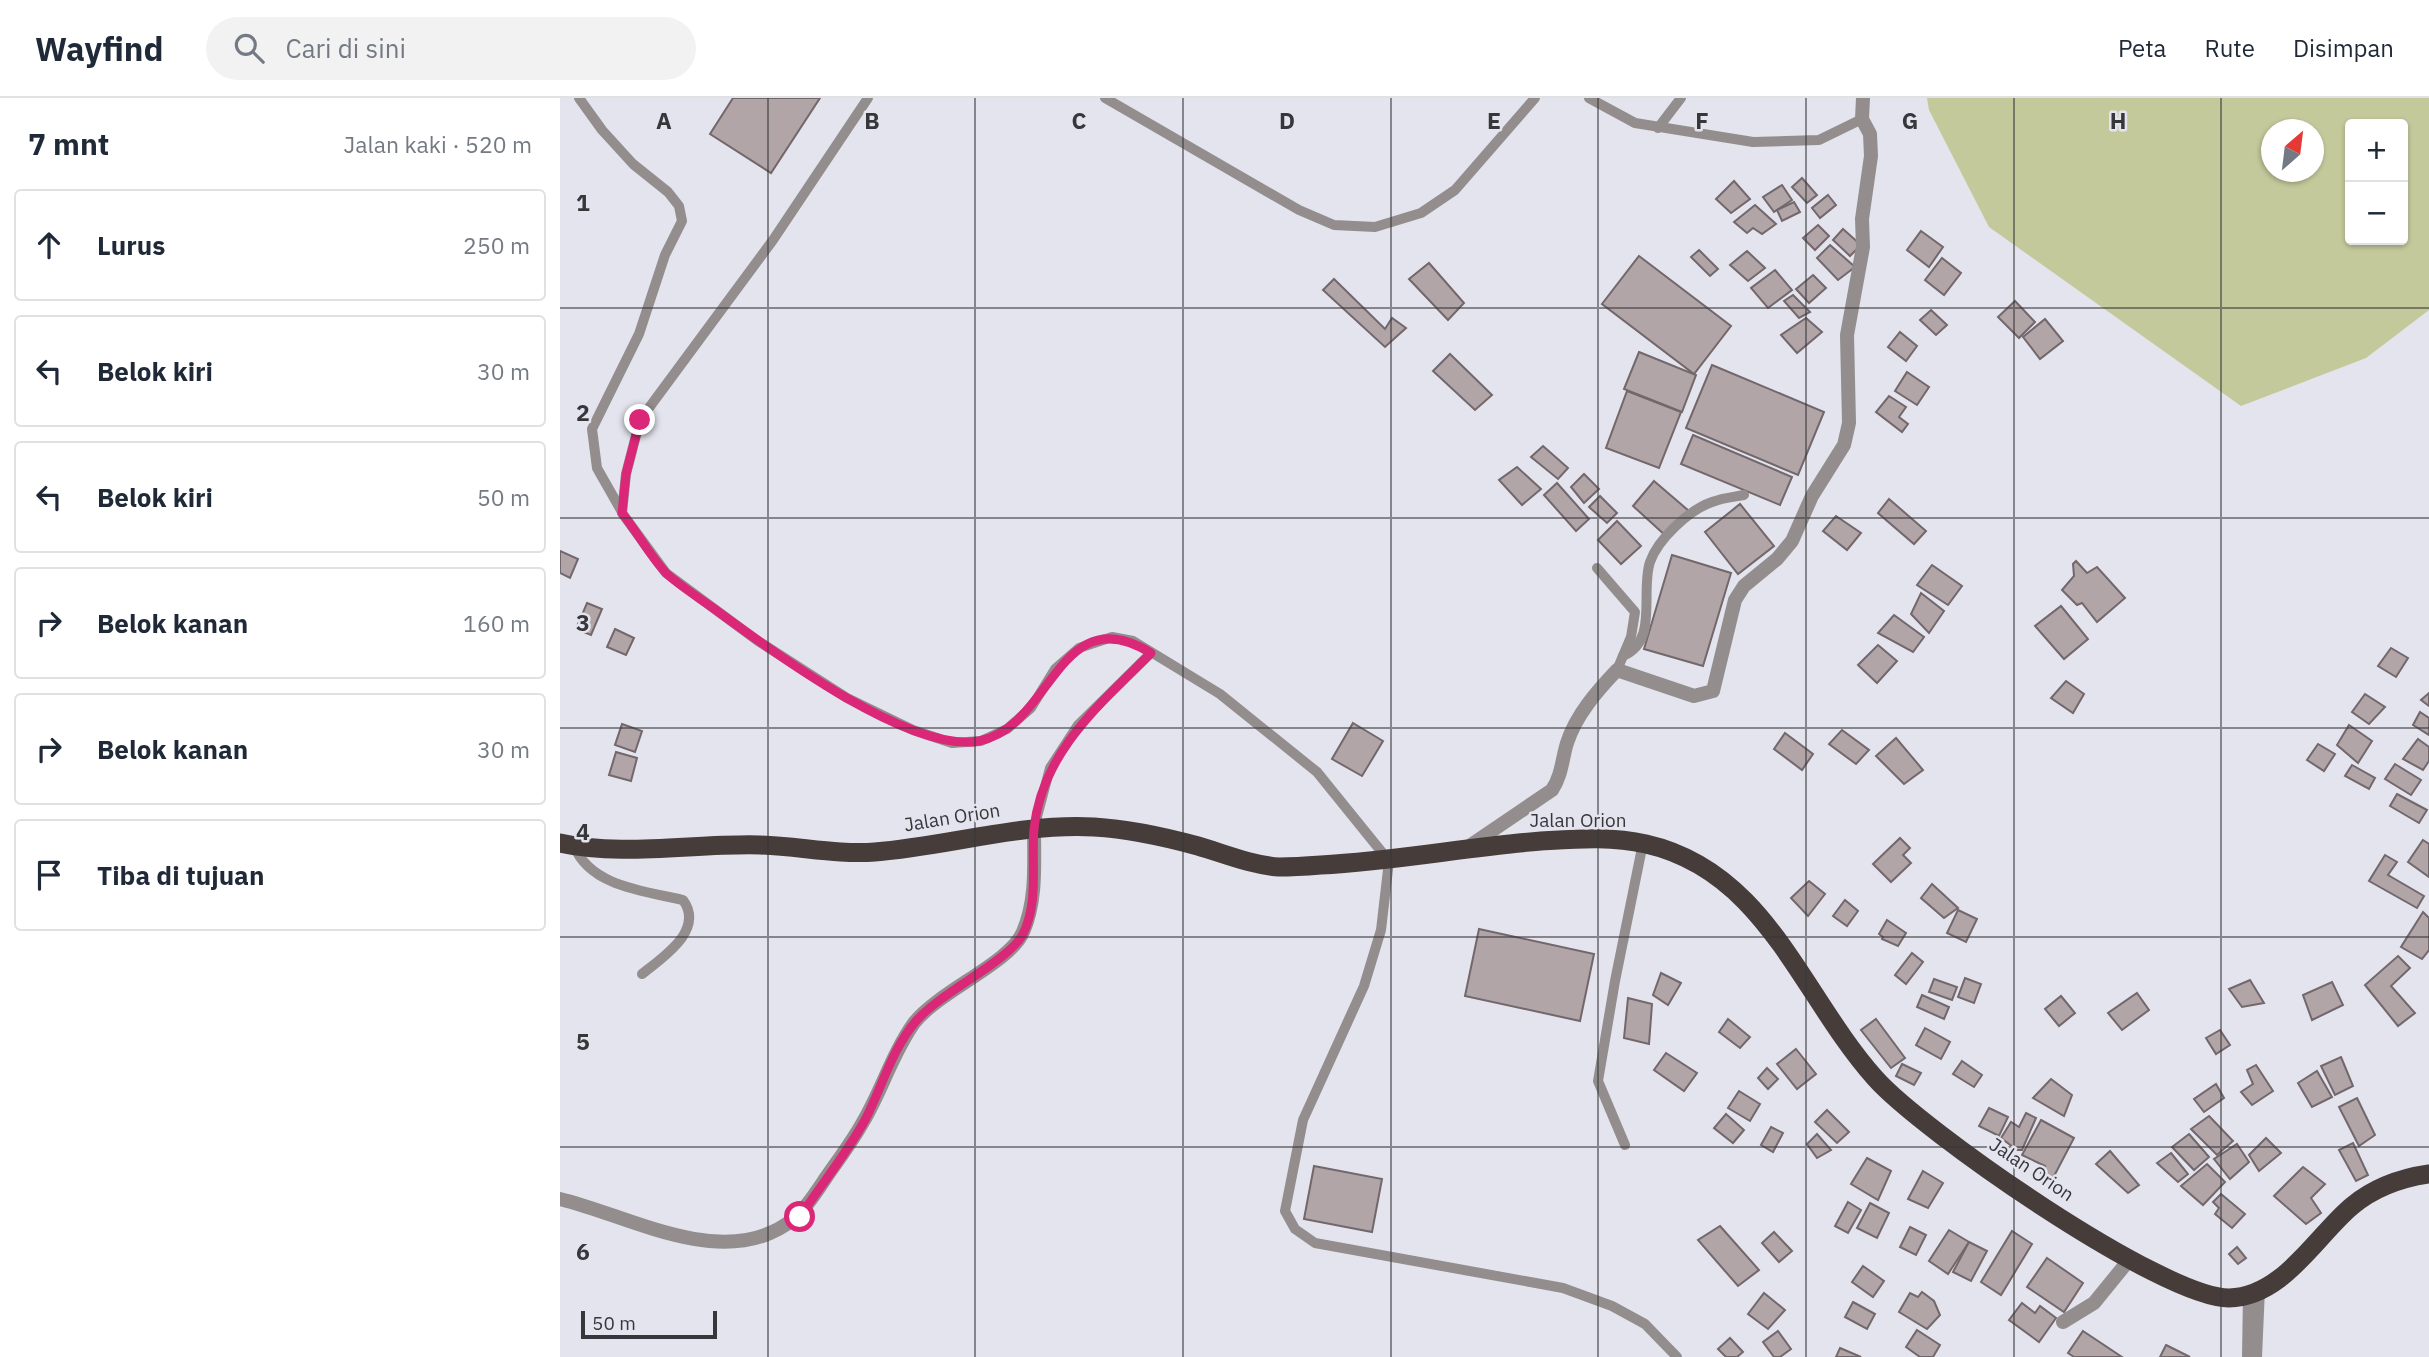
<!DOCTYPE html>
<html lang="id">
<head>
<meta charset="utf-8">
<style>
	:root { --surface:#fff; --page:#f2f2f3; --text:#1f2937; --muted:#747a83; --line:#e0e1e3 }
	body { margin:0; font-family:"IBM Plex Sans",sans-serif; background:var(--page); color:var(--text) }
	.controls { position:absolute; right:21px; top:21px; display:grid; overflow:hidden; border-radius:7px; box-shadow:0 2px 5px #0004 }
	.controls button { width:63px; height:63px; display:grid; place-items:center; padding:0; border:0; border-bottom:2px solid var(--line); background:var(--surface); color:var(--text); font:35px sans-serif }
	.compass { position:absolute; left:1701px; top:21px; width:63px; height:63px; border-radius:50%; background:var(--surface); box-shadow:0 2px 5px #0004; rotate:28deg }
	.scale { position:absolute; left:21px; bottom:18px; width:136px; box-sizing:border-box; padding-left:7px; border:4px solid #37373b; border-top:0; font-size:19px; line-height:24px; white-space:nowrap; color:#37373b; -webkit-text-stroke:5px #e4e4ee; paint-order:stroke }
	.stop { position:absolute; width:21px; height:21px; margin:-16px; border:5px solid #db2777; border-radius:50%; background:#fff }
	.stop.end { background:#db2777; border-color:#fff; box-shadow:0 2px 7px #0008 }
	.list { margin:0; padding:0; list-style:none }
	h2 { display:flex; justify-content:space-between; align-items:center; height:91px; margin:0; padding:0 28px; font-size:30px }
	h2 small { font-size:23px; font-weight:400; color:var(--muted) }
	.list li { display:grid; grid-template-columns:46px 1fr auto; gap:21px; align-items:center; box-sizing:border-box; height:112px; margin:0 14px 14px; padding:0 14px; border:2px solid var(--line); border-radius:7px }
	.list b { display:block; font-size:26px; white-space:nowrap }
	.list em { font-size:23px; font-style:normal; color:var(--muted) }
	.icon { flex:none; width:38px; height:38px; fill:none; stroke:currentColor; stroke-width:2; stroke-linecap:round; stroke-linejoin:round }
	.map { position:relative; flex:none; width:1869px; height:1259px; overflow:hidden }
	header { display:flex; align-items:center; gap:42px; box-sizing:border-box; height:98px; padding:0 35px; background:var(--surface); border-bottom:2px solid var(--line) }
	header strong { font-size:33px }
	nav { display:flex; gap:38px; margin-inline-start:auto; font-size:24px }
	.search { width:490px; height:63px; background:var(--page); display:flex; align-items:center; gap:18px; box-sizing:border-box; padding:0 24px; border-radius:38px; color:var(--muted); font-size:26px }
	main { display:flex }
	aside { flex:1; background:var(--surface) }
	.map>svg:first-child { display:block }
	.green { fill:#c3c99b; fill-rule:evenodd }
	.building { fill:#b1a5a8; stroke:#72676b; stroke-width:2 }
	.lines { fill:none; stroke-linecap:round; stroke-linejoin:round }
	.service { stroke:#938e8d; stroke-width:10 }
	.minor { stroke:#938e8d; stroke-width:14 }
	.trunk { stroke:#463d3a; stroke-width:19 }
	.route { stroke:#db2777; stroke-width:9 }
	.grid { fill:none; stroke:#37373b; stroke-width:2; stroke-opacity:0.55 }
	.labels { text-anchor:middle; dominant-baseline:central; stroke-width:5; stroke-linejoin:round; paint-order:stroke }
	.street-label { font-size:19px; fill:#37373b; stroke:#e4e4ee }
	.grid-label { font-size:23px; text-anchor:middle; font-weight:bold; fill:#37373b; stroke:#e4e4ee; stroke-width:5; stroke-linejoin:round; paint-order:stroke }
</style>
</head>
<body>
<header>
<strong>Wayfind</strong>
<div class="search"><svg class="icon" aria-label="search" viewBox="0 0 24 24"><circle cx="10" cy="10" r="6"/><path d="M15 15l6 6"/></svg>Cari di sini</div>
<nav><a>Peta</a><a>Rute</a><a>Disimpan</a></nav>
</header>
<main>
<aside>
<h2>7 mnt<small>Jalan kaki · 520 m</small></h2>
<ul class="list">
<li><svg class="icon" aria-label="ahead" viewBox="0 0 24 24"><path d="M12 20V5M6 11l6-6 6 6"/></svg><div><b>Lurus</b></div><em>250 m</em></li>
<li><svg class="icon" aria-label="left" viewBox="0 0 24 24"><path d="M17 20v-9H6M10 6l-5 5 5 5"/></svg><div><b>Belok kiri</b></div><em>30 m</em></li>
<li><svg class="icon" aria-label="left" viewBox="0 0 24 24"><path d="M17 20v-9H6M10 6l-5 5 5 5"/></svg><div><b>Belok kiri</b></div><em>50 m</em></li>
<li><svg class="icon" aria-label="right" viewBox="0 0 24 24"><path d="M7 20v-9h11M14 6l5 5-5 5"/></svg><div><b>Belok kanan</b></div><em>160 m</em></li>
<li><svg class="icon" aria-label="right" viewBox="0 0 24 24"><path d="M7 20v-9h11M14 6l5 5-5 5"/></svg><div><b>Belok kanan</b></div><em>30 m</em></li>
<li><svg class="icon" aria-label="arrive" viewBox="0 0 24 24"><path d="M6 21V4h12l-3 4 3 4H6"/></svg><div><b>Tiba di tujuan</b></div></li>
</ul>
</aside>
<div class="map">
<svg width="1869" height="1259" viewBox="0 0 1869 1259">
	<rect width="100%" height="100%" fill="#e4e4ee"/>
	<path class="green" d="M1367 0H1869V212L1806 260 1681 308 1429 129 1369 12ZM1790 26H1843V142H1790ZM1712 32H1754V74H1712Z"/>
	<g class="building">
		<polygon points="173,0 260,0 211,75 150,36"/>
		<polygon points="1242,80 1257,97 1247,105 1232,89"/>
		<polygon points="1174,83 1190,101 1171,115 1156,101"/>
		<polygon points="1222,87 1232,102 1214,114 1203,99"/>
		<polygon points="1268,97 1276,107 1260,120 1252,110"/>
		<polygon points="1234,104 1240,114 1222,123 1217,112"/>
		<polygon points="1195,107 1216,126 1202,136 1193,130 1187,135 1174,124"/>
		<polygon points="1258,127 1269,138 1255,152 1243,140"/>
		<polygon points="1283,131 1301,147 1290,158 1273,142"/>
		<polygon points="1361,133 1383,149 1369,169 1347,152"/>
		<polygon points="1270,147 1295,169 1278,182 1257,160"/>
		<polygon points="1139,152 1158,171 1150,178 1131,159"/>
		<polygon points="1187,153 1205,170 1188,183 1170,167"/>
		<polygon points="1079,158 1171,228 1134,276 1042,206"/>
		<polygon points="1382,160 1401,175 1384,197 1365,182"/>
		<polygon points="869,165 904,205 888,222 849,181"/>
		<polygon points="1215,172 1232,192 1208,210 1191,190"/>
		<polygon points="1253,177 1266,190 1249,205 1236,191"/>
		<polygon points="774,181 825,231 832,220 846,230 825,249 763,192"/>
		<polygon points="1233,197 1250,214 1239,220 1224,203"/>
		<polygon points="1455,203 1475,224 1459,240 1438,219"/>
		<polygon points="1371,212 1387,227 1376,237 1360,222"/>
		<polygon points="1246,220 1262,234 1237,255 1221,237"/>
		<polygon points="1485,221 1503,243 1480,261 1463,239"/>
		<polygon points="1340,234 1357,248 1346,263 1328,249"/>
		<polygon points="1079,254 1136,277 1122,314 1064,291"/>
		<polygon points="890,256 932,297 915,312 873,273"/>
		<polygon points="1152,267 1264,314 1238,377 1126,330"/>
		<polygon points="1347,274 1369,289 1357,307 1335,293"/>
		<polygon points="1067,293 1121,314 1099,370 1046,350"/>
		<polygon points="1329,298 1346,309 1339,319 1348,326 1342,334 1316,314"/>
		<polygon points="1133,337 1232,379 1220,407 1121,366"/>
		<polygon points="983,348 1008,370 998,381 971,359"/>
		<polygon points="957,369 981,391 962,407 939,382"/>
		<polygon points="1024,376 1039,391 1024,405 1011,389"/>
		<polygon points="1094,383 1129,413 1106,438 1073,408"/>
		<polygon points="997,385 1029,421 1016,433 984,397"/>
		<polygon points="1040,398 1057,415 1047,425 1029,409"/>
		<polygon points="1329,401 1366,433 1354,446 1318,415"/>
		<polygon points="1180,406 1214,448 1178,476 1145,434"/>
		<polygon points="1276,418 1301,435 1287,452 1263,433"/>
		<polygon points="1057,423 1081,448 1061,466 1038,442"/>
		<polygon points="0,453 18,461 10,480 0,475"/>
		<polygon points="1112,457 1171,475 1143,568 1084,551"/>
		<polygon points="1516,463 1527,475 1537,469 1565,500 1537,524 1522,505 1517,507 1502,492 1514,478 1513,466"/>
		<polygon points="1372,467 1402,488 1388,507 1357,487"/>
		<polygon points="1361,495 1384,513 1369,535 1351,516"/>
		<polygon points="27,505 42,511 31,537 16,531"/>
		<polygon points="1501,508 1528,541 1504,561 1475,528"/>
		<polygon points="1334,517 1364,539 1353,554 1318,535"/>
		<polygon points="55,531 74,540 66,557 47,549"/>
		<polygon points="1318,547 1337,563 1317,585 1298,567"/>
		<polygon points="1831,550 1848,560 1836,579 1818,568"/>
		<polygon points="1506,583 1524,596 1513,615 1491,600"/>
		<polygon points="1869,595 1869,608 1861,602"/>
		<polygon points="1805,596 1825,609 1809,626 1792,614"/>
		<polygon points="1860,614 1869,620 1869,637 1853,627"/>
		<polygon points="793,625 823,643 802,678 772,661"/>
		<polygon points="62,626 82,633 75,654 55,647"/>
		<polygon points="1789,627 1812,643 1798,665 1777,647"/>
		<polygon points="1282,632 1309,652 1296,666 1269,646"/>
		<polygon points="1225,635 1253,656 1242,672 1214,651"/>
		<polygon points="1336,640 1363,672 1344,686 1316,658"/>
		<polygon points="1858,641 1869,649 1869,663 1863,672 1843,661"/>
		<polygon points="1758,646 1775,656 1764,673 1747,662"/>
		<polygon points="56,654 77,660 71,683 49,677"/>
		<polygon points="1835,666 1861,682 1851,697 1825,681"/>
		<polygon points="1792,667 1815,680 1809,691 1785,678"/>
		<polygon points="1837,696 1867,712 1859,725 1830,708"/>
		<polygon points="1340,740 1350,750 1343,757 1351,765 1331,784 1313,766"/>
		<polygon points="1863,742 1869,746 1869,779 1848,764"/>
		<polygon points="1825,757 1837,764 1828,777 1864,798 1857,810 1809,783"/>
		<polygon points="1249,783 1265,796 1248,818 1231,800"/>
		<polygon points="1372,786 1398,810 1384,820 1361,800"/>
		<polygon points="1285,802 1298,813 1287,828 1273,818"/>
		<polygon points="1398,812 1417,821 1406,844 1387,835"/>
		<polygon points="1863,814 1869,820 1869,852 1862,861 1841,849"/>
		<polygon points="1327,822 1346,835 1338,848 1322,841 1323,839 1319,836"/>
		<polygon points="919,831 1034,856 1020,923 905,898"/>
		<polygon points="1352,855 1363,864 1346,886 1335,877"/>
		<polygon points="1838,858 1850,870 1831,888 1855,915 1838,928 1805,887"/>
		<polygon points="1101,875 1121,885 1108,907 1093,897"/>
		<polygon points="1405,880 1421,886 1414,905 1398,899"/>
		<polygon points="1374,881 1397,889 1392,902 1369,894"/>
		<polygon points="1690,882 1704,905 1682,909 1669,891"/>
		<polygon points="1772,884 1783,907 1752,922 1743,897"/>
		<polygon points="1577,895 1589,912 1562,932 1548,915"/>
		<polygon points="1362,897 1389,909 1384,921 1357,909"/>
		<polygon points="1501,898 1515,915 1499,928 1485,911"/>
		<polygon points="1068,900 1092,906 1089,946 1064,940"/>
		<polygon points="1168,921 1190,939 1180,950 1159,934"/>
		<polygon points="1316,921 1345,960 1331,970 1301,932"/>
		<polygon points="1365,930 1390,944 1381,961 1356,947"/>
		<polygon points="1660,932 1670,947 1656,956 1646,940"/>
		<polygon points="1236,951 1256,976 1237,991 1217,966"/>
		<polygon points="1106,955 1137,975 1124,993 1094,972"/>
		<polygon points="1781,959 1793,988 1775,997 1761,968"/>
		<polygon points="1402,963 1422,977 1414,989 1393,976"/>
		<polygon points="1342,966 1361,975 1354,987 1336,978"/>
		<polygon points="1696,967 1713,993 1692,1007 1681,994 1693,986 1687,972"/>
		<polygon points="1207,970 1218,981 1208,991 1198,980"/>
		<polygon points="1757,973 1772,999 1752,1009 1738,985"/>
		<polygon points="1491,981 1512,997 1504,1018 1473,1000"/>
		<polygon points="1656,986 1664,1000 1644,1014 1634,1001"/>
		<polygon points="1179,993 1200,1006 1190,1023 1168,1010"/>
		<polygon points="1797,1000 1815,1037 1799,1048 1779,1009"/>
		<polygon points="1429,1010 1448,1019 1439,1038 1419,1028"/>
		<polygon points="1267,1012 1289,1034 1277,1045 1255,1024"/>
		<polygon points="1466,1015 1476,1020 1462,1052 1457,1052 1441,1040 1451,1024 1459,1029"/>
		<polygon points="1166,1016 1184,1032 1173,1045 1154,1030"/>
		<polygon points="1649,1018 1673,1043 1657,1057 1631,1031"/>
		<polygon points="1481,1022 1514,1040 1492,1082 1481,1075 1485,1068 1462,1057"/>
		<polygon points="1211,1029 1223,1035 1213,1054 1201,1047"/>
		<polygon points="1257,1036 1271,1052 1257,1060 1247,1046"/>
		<polygon points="1629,1036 1649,1059 1634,1072 1612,1049"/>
		<polygon points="1706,1040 1721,1055 1699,1073 1689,1057"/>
		<polygon points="1793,1045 1808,1077 1796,1083 1779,1052"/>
		<polygon points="1677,1046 1689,1064 1670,1081 1654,1061"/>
		<polygon points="1550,1053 1579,1087 1568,1095 1536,1066"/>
		<polygon points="1611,1055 1628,1076 1618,1084 1597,1065"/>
		<polygon points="1307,1060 1331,1073 1318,1102 1291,1086"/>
		<polygon points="1647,1066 1665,1084 1643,1107 1621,1088"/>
		<polygon points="754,1068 822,1081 812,1134 744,1121"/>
		<polygon points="1743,1069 1765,1086 1751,1100 1761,1115 1746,1126 1714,1098"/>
		<polygon points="1363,1073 1383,1085 1368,1110 1348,1101"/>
		<polygon points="1661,1096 1685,1116 1672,1130 1655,1116 1659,1110 1653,1104"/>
		<polygon points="1288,1104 1301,1112 1288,1135 1275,1128"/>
		<polygon points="1310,1105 1329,1115 1317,1140 1297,1130"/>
		<polygon points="1160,1128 1199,1172 1178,1188 1138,1142"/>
		<polygon points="1350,1129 1366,1137 1356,1157 1340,1149"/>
		<polygon points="1389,1132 1409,1144 1388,1176 1369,1163"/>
		<polygon points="1452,1133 1472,1146 1441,1197 1421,1184"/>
		<polygon points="1214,1134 1232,1153 1219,1164 1202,1145"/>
		<polygon points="1409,1144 1427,1153 1411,1183 1393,1174"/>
		<polygon points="1677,1149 1686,1160 1678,1166 1669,1156"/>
		<polygon points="1487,1160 1523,1185 1504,1214 1467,1189"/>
		<polygon points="1303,1168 1324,1183 1313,1199 1292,1184"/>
		<polygon points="1362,1194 1374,1203 1380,1217 1367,1231 1339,1214 1350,1195 1358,1199"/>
		<polygon points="1204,1195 1225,1212 1208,1231 1188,1216"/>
		<polygon points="1293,1204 1315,1216 1307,1231 1285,1219"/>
		<polygon points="1462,1205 1475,1215 1480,1208 1496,1220 1479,1244 1449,1222"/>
		<polygon points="1357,1232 1380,1247 1373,1259 1360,1259 1346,1249"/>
		<polygon points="1218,1233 1231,1251 1220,1259 1214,1259 1203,1244"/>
		<polygon points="1523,1233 1562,1259 1514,1259 1508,1255"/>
		<polygon points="1170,1240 1183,1254 1177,1259 1166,1259 1158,1251"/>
		<polygon points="1606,1247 1630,1259 1600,1259"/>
		<polygon points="1280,1250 1301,1259 1276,1259"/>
	</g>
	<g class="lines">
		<g class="service">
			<polyline points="19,0 42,32 73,66 108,94 119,108 122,123 105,157 79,236 32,331 37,370 62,414"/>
			<polyline points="308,0 213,142 80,322 66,376 62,415 106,475 198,543 287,600 353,632 392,645 421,643 447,631 471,610 495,571 519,550 552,539 573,543 660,596 757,674 829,763 821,832 804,888 743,1022 725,1113 735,1131 755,1145 1003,1190 1052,1208 1085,1226 1117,1259"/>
			<polyline points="545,0 739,112 774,127 815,129 861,115 895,92 975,0"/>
			<polyline points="1029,0 1075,25 1193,44 1259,42 1302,21"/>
			<polyline points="1098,30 1121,0"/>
			<polyline points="1037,470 1075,514 1071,539 1057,572"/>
			<path d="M1063 558C1099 543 1080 494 1090 464 1098 441 1129 412 1152 404 1162 400 1173 399 1184 397"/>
			<polyline points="474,730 490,670 518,627 591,555"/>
			<path d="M14 748C31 789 85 793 123 802 145 832 103 859 82 876"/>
			<polyline points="1065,1047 1038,983 1055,883 1083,745"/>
			<polyline points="1697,1259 1700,1191"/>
		</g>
		<g class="minor">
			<path d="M908 749 992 692C1002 677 1002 661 1007 645 1016 617 1037 593 1057 572L1134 598 1153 593 1175 502 1184 488 1217 461 1232 443 1252 398 1284 347 1289 325 1287 237 1303 149 1302 121 1311 58 1310 36 1302 21 1303 0"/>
			<path d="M0 1101C63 1116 145 1163 210 1135 237 1124 249 1105 265 1081 278 1062 292 1044 303 1024 322 992 332 956 354 925 379 893 450 865 463 834 477 802 474 765 474 730"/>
			<polyline points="1503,1224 1534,1205 1569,1162"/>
			<polyline points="1689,1259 1690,1195"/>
		</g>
		<path class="trunk" d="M0 745C59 759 138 745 200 747 238 748 277 757 315 754 389 748 460 725 534 729 568 731 605 739 638 748 665 756 691 767 719 769 733 769 748 768 761 767 835 763 907 749 981 743 1016 741 1051 738 1086 746 1206 773 1241 897 1315 980 1362 1033 1602 1200 1669 1200 1723 1199 1756 1138 1792 1108 1815 1089 1841 1080 1869 1076"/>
	</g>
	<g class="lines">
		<path class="route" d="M80 322 66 376 62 415C77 434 90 458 106 475 120 488 138 499 153 510 209 551 350 656 419 643 493 629 498 498 591 555 540 606 482 654 474 731 471 766 479 804 463 836 449 863 381 894 356 923 332 951 322 989 305 1022 287 1055 261 1087 240 1119"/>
	</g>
	<path class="grid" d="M208 0V1259M415 0V1259M623 0V1259M831 0V1259M1038 0V1259M1246 0V1259M1454 0V1259M1661 0V1259M0 210H1869M0 420H1869M0 630H1869M0 839H1869M0 1049H1869"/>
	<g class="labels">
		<g class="street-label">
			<text transform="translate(392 719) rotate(-9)">Jalan Orion</text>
			<text x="1018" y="722">Jalan Orion</text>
			<text transform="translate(1472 1071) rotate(34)">Jalan Orion</text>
		</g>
	</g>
	<g class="grid-label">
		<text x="104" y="31">A</text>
		<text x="312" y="31">B</text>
		<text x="519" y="31">C</text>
		<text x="727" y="31">D</text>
		<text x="934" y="31">E</text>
		<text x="1142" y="31">F</text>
		<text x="1350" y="31">G</text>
		<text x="1558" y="31">H</text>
		<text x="23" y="113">1</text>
		<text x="23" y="323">2</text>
		<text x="23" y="533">3</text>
		<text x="23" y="742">4</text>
		<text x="23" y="952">5</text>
		<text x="23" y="1162">6</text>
	</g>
</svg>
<div class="controls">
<button>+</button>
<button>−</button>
</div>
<svg class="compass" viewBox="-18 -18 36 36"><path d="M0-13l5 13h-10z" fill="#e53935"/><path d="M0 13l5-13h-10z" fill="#747a83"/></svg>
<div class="scale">50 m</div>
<div class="stop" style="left:240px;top:1119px"></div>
<div class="stop end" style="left:80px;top:322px"></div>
</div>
</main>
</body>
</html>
